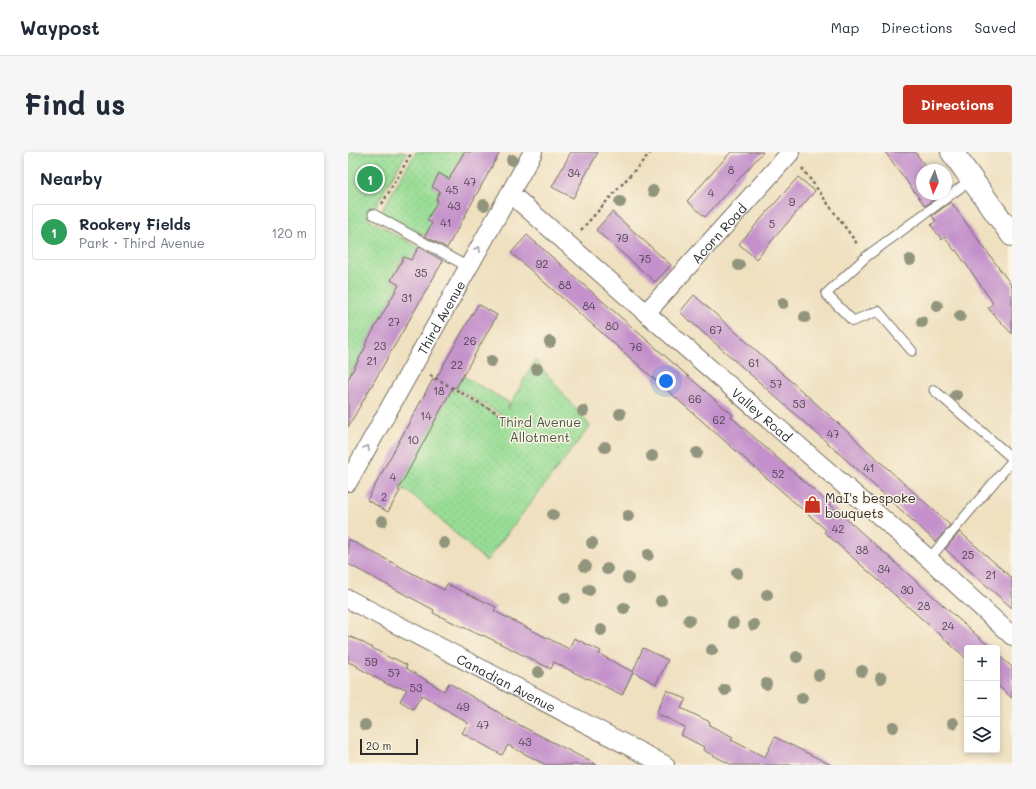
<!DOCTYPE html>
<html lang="en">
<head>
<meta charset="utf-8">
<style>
	:root { --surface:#fff; --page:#f6f6f7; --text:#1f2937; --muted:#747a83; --line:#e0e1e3; --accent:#c8321e }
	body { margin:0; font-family:Mali,sans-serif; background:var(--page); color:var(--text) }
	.controls { position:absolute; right:12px; bottom:12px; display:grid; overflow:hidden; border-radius:4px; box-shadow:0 2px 6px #0003 }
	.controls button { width:36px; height:36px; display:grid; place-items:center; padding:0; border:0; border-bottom:1px solid var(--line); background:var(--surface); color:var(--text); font:20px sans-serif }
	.compass { position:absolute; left:568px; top:12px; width:36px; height:36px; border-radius:50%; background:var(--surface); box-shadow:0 2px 6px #0003; rotate:184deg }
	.scale { position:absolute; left:12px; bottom:10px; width:58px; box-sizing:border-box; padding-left:4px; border:2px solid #2b2b2b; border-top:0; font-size:11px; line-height:14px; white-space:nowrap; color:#2b2b2b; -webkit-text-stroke:3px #fcf5e5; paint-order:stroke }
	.you { position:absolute; left:318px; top:229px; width:14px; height:14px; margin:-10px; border:3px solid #fff; border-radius:50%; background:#1a73e8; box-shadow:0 0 0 6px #1a73e833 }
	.badge { display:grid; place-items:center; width:26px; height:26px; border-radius:50%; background:var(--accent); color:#fff; font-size:13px; font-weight:700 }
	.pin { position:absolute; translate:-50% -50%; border:2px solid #fff; box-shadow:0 1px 4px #0006 }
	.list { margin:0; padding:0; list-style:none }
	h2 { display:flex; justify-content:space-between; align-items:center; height:52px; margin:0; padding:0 16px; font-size:17px }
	h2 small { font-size:13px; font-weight:400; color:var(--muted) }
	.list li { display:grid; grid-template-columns:26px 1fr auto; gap:12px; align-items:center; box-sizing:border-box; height:56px; margin:0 8px 8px; padding:0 8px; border:1px solid var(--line); border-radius:4px }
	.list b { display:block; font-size:15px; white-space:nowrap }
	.list p { margin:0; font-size:13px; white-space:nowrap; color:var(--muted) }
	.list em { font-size:13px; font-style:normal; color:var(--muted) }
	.icon { flex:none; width:22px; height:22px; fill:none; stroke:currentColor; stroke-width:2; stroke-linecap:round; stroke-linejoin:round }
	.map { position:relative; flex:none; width:664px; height:613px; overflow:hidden; border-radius:4px }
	header { display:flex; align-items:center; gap:24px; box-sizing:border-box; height:56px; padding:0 20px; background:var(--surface); border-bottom:1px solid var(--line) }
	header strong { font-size:19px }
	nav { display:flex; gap:22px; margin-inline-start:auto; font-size:14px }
	.intro { display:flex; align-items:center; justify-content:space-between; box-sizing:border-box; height:96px; padding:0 24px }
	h1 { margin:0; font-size:28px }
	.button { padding:10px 18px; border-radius:4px; background:var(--accent); color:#fff; font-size:14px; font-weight:700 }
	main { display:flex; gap:24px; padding:0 24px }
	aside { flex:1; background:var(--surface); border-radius:4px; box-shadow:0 2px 6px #0003 }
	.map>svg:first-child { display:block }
	.park { fill:url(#park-dots); stroke:#628460 }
	.building { fill:#c390cb }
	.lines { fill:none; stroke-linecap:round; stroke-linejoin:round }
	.lane-casing { stroke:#706a5f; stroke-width:11 }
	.street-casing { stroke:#706a5f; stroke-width:20 }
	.secondary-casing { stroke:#706a5f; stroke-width:24 }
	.path { stroke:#706a5f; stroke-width:2.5; stroke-dasharray:3 3; stroke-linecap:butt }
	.lane { stroke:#fff; stroke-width:9 }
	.street { stroke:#fff; stroke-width:18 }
	.secondary { stroke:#fff; stroke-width:22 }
	.tree { fill:#92957d }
	.oneway { stroke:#a0a0a0 }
	.labels { text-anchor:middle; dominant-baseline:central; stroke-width:3; stroke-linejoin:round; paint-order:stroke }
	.number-label { font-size:11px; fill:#514453 }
	.street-label { font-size:13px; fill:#2b2b2b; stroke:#fcf5e5 }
	.park-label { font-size:13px; fill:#465846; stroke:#fcf5e5 }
	.poi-label { font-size:13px; fill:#2b2b2b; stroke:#fcf5e5; text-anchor:start }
</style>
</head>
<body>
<header>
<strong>Waypost</strong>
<nav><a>Map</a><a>Directions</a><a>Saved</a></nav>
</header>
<div class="intro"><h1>Find us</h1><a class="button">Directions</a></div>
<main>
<aside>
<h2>Nearby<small></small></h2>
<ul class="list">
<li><span class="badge" style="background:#2e9e5b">1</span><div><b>Rookery Fields</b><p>Park · Third Avenue</p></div><em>120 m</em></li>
</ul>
</aside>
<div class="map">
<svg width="664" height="613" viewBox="0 0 664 613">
	<defs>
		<pattern id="park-dots" width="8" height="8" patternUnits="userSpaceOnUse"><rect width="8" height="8" fill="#98dd95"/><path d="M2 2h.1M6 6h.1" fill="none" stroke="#83be81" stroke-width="1.8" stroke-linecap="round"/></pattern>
	</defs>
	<rect width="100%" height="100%" fill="#fcf5e5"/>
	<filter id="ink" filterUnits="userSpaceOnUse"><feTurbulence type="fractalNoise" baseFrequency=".025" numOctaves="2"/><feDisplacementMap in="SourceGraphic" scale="8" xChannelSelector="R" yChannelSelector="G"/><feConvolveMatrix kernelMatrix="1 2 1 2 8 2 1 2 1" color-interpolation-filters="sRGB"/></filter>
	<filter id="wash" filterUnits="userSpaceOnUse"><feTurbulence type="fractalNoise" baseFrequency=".012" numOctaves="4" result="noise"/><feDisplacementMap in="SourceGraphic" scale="16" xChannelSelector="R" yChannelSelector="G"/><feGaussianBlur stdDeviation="0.9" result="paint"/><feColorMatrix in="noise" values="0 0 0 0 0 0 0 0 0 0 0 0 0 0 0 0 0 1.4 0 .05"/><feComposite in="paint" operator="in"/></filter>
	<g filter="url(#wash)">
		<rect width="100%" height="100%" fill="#efe0c0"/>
		<g class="park">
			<polygon points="0,0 59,0 20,67 72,96 65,109 56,104 50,113 59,119 47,121 43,128 51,133 17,193 17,196 0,226"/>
			<polygon points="68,0 116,0 110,11 116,15 107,30 91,21 84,35 92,39 88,47 96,51 77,84 33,60"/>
			<polygon points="187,208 242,274 138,409 64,342 51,335 104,237 155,267 156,264 108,236 115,224 162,251 160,257"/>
		</g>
		<g id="blocks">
			<g class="building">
				<polygon points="116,0 152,0 99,96 77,84 84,71 79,68 90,48 88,47 92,39 84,35 91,21 101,27"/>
				<polygon points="223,0 250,0 225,46 204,35"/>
				<polygon points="383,0 415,0 357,65 339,49"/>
				<polygon points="537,0 567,0 580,18 574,18 574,42 593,42 577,54"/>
				<polygon points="450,25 467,39 408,107 391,92"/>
				<polygon points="603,50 664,134 664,182 640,156 645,151 608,98 607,99 597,85 594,88 583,73 588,69 584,64"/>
				<polygon points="264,60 323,113 307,130 248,78"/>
				<polygon points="179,83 373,253 385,263 383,265 504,372 643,496 619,496 619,507 476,380 478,378 163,101"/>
				<polygon points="71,95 95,109 0,275 0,227 18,194 17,193 51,133 43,128 56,105 63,108"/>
				<polygon points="346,143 509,288 509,289 602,373 588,390 483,294 332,160"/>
				<polygon points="130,152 149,163 108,236 105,235 50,338 52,339 40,360 19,348 85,227 87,228"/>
				<polygon points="612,380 664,426 664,456 597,397"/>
				<polygon points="0,387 96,438 99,432 148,455 146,459 221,497 226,486 253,499 251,502 285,520 274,543 240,526 239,527 206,510 203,517 135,483 134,484 85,461 86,458 0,412"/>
				<polygon points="0,484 12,489 44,507 45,506 59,513 58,516 96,539 101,531 155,563 154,564 249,613 198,613 160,593 154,603 114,581 120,571 74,543 65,557 52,549 59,537 41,533 9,515 10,514 0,510"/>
				<polygon points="295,496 320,508 308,532 285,520"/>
				<polygon points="649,502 664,515 664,546 649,533"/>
				<polygon points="319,538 338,547 333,556 362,570 361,573 385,585 383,588 417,605 427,585 483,613 384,613 355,598 356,595 333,583 337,575 308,561"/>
			</g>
		</g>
	</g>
	<g filter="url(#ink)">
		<use href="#blocks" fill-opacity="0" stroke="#706a5f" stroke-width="1"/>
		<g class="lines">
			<defs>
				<g id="lane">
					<polyline points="25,62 120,115"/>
					<polyline points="564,199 530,159 505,169 478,142 519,104 624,27"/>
					<polyline points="586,238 664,306"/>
					<polyline points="581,407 664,309"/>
				</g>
				<g id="street">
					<path id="s1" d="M163 42 298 161 581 407 664 484"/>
					<path id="s2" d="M298 161 442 1"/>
					<path id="s3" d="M0 330 185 0"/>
					<path id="s4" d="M0 447 317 613"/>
				</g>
				<polyline id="secondary" points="604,0 664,83"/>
			</defs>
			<use href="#lane" class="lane-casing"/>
			<use href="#street" class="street-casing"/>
			<use href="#secondary" class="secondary-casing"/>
			<g class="path">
				<polyline points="454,16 510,93"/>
				<polyline points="34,52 64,0"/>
				<polyline points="233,78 303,0"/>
				<polyline points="82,223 158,266"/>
			</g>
			<use href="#lane" class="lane"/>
			<use href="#street" class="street"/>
			<use href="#secondary" class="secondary"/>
		</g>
		<g class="tree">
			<circle cx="164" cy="8" r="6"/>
			<circle cx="21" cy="28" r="6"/>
			<circle cx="305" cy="39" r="6"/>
			<circle cx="272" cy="50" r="6"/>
			<circle cx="136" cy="53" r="6"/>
			<circle cx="562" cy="108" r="6"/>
			<circle cx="391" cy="113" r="6"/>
			<circle cx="435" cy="151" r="6"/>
			<circle cx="589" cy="154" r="6"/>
			<circle cx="612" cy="164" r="6"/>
			<circle cx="457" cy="165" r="6"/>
			<circle cx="574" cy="170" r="6"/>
			<circle cx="202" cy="190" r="6"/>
			<circle cx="143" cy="209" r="6"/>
			<circle cx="189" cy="217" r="6"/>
			<circle cx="608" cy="243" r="6"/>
			<circle cx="235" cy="259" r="6"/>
			<circle cx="272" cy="262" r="6"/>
			<circle cx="257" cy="295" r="6"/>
			<circle cx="349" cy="301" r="6"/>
			<circle cx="304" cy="304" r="6"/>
			<circle cx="205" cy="363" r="6"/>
			<circle cx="280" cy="364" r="6"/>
			<circle cx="34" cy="369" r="6"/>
			<circle cx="96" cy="391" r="6"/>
			<circle cx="244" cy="391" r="6"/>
			<circle cx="300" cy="403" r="6"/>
			<circle cx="237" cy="414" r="6"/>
			<circle cx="259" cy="417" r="6"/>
			<circle cx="389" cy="421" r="6"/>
			<circle cx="280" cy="426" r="6"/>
			<circle cx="241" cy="438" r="6"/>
			<circle cx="419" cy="443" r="6"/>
			<circle cx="217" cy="446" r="6"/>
			<circle cx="313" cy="449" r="6"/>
			<circle cx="276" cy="456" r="6"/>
			<circle cx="341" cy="468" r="6"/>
			<circle cx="385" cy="471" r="6"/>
			<circle cx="406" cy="473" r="6"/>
			<circle cx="253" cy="478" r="6"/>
			<circle cx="364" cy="498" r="6"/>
			<circle cx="449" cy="505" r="6"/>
			<circle cx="514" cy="519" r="6"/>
			<circle cx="190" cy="520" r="6"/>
			<circle cx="471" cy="523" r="6"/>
			<circle cx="533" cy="526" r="6"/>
			<circle cx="418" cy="532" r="6"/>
			<circle cx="377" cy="538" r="6"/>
			<circle cx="454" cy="546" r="6"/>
			<circle cx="605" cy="571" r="6"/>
			<circle cx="17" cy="573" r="6"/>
			<circle cx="545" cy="575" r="6"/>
		</g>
		<defs><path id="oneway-chevron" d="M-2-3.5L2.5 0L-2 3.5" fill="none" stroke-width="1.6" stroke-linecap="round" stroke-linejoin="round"/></defs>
		<g class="oneway">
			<use href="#oneway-chevron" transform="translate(130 97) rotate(-60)"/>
			<use href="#oneway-chevron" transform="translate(19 296) rotate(-60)"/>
		</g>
	</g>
	<defs>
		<symbol id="shop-bare" viewBox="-9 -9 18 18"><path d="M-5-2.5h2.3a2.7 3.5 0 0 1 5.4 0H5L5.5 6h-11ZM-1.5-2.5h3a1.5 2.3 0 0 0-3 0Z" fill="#c8321e" stroke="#fcf5e5" stroke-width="2.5" paint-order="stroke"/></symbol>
	</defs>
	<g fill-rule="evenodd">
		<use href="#shop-bare" x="452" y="340" width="25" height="25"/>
	</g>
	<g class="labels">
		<g class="number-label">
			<text x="383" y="17">8</text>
			<text x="226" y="20">34</text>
			<text x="122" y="29">47</text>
			<text x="104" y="37">45</text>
			<text x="363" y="40">4</text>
			<text x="444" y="49">9</text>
			<text x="106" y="53">43</text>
			<text x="98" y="70">41</text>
			<text x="424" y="71">5</text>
			<text x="274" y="85">79</text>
			<text x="297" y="106">75</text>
			<text x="194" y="111">92</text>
			<text x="73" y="120">35</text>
			<text x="217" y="132">88</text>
			<text x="59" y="145">31</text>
			<text x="241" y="153">84</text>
			<text x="46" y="169">27</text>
			<text x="264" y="173">80</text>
			<text x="368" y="177">67</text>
			<text x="122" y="188">26</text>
			<text x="32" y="193">23</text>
			<text x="288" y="194">76</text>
			<text x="24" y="208">21</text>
			<text x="406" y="210">61</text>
			<text x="109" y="212">22</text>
			<text x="428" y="231">57</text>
			<text x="91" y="238">18</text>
			<text x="347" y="246">66</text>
			<text x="451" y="251">53</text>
			<text x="78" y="263">14</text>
			<text x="371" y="267">62</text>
			<text x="485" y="281">47</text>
			<text x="65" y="287">10</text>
			<text x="521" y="315">41</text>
			<text x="430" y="321">52</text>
			<text x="45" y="324">4</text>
			<text x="36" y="344">2</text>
			<text x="490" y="376">42</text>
			<text x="514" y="397">38</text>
			<text x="620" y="402">25</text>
			<text x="536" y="416">34</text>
			<text x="643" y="422">21</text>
			<text x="559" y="437">30</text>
			<text x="576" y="453">28</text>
			<text x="600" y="473">24</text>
			<text x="23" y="509">59</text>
			<text x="46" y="520">57</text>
			<text x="68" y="535">53</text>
			<text x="115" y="554">49</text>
			<text x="135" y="572">47</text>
			<text x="177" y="589">43</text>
		</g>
		<g class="street-label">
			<text stroke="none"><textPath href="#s2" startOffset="108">Acorn Road</textPath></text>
			<text stroke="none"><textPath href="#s3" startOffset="189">Third Avenue</textPath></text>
			<text stroke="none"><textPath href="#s1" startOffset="334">Valley Road</textPath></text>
			<text stroke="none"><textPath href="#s4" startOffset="179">Canadian Avenue</textPath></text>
		</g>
		<g class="park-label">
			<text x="192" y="269">Third Avenue<tspan x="192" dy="15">Allotment</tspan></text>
		</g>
		<g class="poi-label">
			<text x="477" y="345">MaI's bespoke<tspan x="477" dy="15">bouquets</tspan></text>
		</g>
	</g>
</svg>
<div class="controls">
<button>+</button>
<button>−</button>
<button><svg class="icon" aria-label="layers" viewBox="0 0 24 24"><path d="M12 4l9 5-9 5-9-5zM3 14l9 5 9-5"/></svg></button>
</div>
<svg class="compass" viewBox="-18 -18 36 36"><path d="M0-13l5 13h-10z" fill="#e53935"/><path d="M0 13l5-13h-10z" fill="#747a83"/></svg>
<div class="scale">20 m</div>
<div class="you"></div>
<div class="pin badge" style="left:22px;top:27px;background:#2e9e5b">1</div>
</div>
</main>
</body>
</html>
